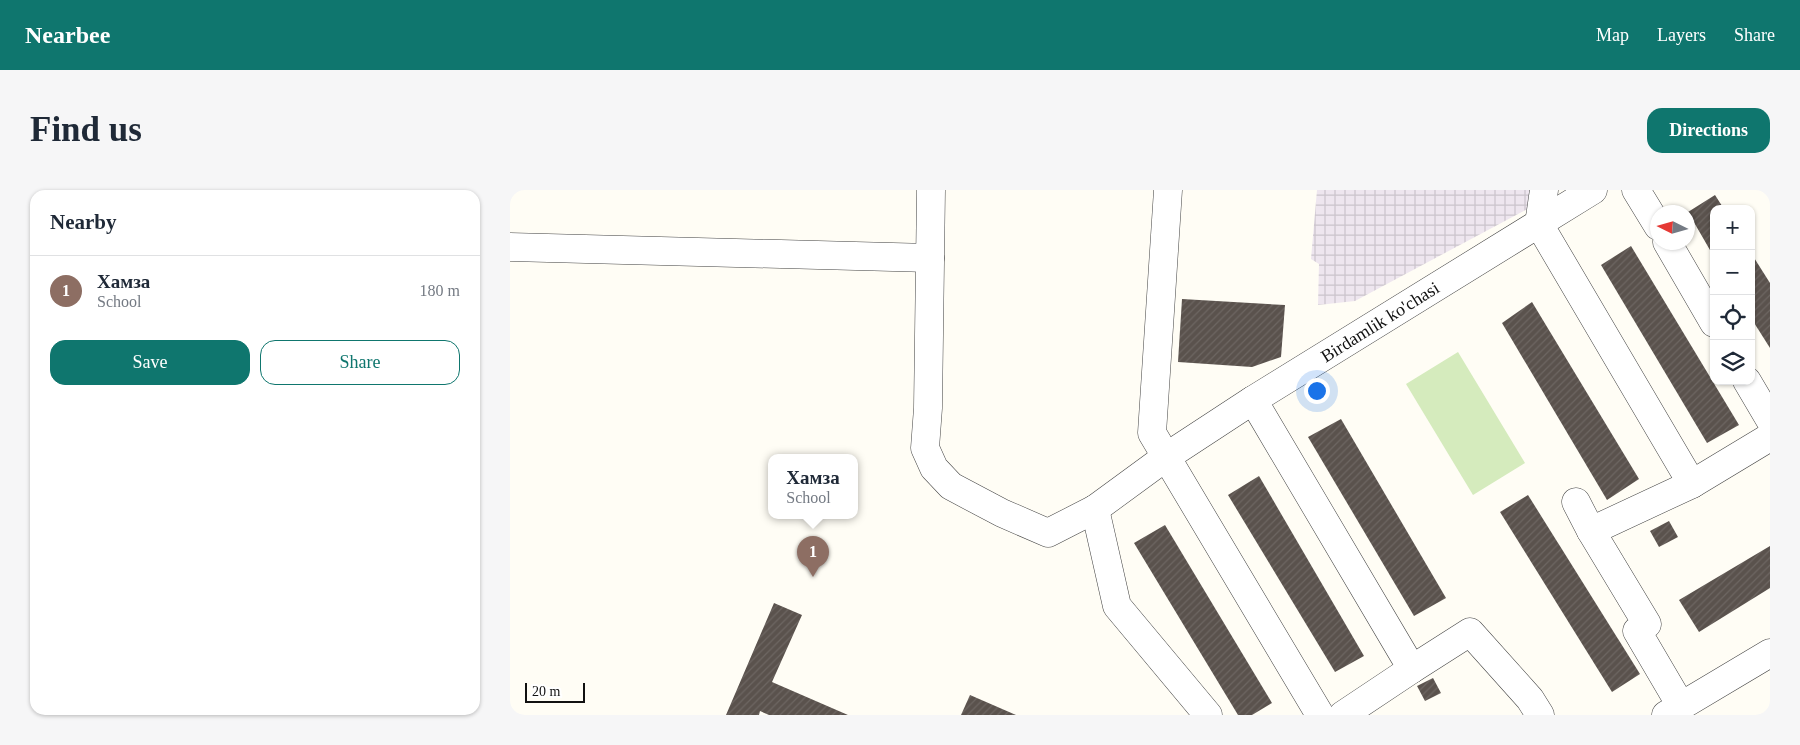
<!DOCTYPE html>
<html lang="en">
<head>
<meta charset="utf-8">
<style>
	:root { --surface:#fff; --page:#f6f6f7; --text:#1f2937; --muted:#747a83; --line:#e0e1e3; --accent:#0f766e }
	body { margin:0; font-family:Georgia,serif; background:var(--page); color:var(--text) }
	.controls { position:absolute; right:15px; top:15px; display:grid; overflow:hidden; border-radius:10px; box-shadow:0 1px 4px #0004 }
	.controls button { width:45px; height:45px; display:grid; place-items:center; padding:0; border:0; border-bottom:1px solid var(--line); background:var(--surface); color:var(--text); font:25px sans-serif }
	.compass { position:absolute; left:1140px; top:15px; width:45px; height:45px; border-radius:50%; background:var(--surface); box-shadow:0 1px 4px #0004; rotate:275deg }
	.scale { position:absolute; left:15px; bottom:12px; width:60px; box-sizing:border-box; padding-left:5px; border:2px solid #111; border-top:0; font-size:14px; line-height:18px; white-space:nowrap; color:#111; -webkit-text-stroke:4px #fff; paint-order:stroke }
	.you { position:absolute; left:806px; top:200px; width:18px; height:18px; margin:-12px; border:4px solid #fff; border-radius:50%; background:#1a73e8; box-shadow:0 0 0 8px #1a73e833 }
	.badge { display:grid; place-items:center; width:32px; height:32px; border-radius:50%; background:var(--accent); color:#fff; font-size:16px; font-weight:700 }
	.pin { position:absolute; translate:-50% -41px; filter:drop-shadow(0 1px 2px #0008) }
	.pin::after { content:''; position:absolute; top:26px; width:18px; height:15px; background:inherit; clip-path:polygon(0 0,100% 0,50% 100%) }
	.popup { position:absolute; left:258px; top:264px; width:90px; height:65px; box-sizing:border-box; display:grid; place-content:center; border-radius:10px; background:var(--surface); filter:drop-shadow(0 1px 4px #0005); font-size:16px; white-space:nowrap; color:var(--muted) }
	.popup b { font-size:19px; color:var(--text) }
	.popup::after { content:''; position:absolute; left:50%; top:100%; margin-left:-10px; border:10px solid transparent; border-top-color:var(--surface) }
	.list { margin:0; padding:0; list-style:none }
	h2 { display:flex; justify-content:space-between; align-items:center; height:65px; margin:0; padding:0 20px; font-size:21px }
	h2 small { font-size:16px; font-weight:400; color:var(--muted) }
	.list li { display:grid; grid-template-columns:32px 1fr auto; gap:15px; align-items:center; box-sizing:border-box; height:70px; padding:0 20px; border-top:1px solid var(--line) }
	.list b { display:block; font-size:19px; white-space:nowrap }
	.list p { margin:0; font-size:16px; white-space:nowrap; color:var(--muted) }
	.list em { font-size:16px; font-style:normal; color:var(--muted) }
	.actions { display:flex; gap:10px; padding:15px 20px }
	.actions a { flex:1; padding:11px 0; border:1px solid var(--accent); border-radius:15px; text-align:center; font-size:18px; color:var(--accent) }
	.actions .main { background:var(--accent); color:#fff }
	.icon { flex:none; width:28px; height:28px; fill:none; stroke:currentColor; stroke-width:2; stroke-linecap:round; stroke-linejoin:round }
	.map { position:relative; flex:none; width:1260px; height:525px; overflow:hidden; border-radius:15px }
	header { display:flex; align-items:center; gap:30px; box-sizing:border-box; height:70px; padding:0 25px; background:var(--accent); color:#fff }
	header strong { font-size:24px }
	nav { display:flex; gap:28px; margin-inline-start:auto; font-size:18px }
	.intro { display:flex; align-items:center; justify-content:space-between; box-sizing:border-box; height:120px; padding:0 30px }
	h1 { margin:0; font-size:35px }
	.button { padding:12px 22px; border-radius:15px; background:var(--accent); color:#fff; font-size:18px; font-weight:700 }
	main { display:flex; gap:30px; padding:0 30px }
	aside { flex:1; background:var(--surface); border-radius:15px; box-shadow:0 1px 4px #0004 }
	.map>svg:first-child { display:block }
	.industrial { fill:url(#industrial-grid) }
	.green { fill:#d5ebbd }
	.building { fill:url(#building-hatch) }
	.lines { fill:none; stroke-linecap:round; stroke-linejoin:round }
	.minor-casing { stroke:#444; stroke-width:29 }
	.minor { stroke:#fff; stroke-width:28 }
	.labels { text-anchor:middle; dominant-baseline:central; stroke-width:5; stroke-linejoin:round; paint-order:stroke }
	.street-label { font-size:18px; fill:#111; stroke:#fff }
</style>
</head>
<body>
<header>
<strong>Nearbee</strong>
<nav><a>Map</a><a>Layers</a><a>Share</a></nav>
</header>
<div class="intro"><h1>Find us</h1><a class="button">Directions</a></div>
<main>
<aside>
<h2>Nearby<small></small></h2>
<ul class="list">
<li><span class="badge" style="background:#8d6e63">1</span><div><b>Хамза</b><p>School</p></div><em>180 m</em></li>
</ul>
<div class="actions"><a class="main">Save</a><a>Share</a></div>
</aside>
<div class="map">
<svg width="1260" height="525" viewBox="0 0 1260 525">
	<defs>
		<pattern id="industrial-grid" width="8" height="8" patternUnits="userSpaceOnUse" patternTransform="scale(1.25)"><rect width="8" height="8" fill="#eee6ef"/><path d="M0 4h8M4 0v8" fill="none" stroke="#cbc4cc"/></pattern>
		<pattern id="building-hatch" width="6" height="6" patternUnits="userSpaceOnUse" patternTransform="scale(1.25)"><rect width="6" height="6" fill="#5a524d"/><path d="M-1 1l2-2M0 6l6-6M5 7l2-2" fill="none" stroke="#6d6662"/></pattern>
	</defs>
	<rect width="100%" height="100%" fill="#fffdf5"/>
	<polygon class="industrial" points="807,0 1022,0 1021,17 845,111 808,115 809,74 801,69"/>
	<polygon class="green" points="948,162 1015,273 963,305 896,194"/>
	<g class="building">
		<polygon points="1205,5 1214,19 1204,19 1204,67 1178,22"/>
		<polygon points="1121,56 1229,235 1197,253 1091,75"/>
		<polygon points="1241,63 1260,93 1260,158 1241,128"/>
		<polygon points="672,109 775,115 771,167 742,177 668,172"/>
		<polygon points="1022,112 1129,289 1097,310 992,133"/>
		<polygon points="831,229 936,408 904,426 798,247"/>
		<polygon points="749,286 854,466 825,482 718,305"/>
		<polygon points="1018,305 1130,484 1102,502 990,322"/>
		<polygon points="1159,331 1168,347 1149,357 1140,341"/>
		<polygon points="655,335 762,513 742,525 728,525 624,353"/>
		<polygon points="1260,356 1260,398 1189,442 1169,410"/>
		<polygon points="264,413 292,425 262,492 338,525 259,525 250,521 249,525 216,525"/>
		<polygon points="923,488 931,503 915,511 907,496"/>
		<polygon points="460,505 506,525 451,525"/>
	</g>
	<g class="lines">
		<defs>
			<g id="minor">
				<polyline points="421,0 418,218 415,258 424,278 441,296 492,323 538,343 585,319 656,267 743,210 1083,0"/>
				<polyline points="658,0 642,243 810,525"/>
				<polyline points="1034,0 1029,34 1182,294"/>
				<polyline points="1126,0 1148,36"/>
				<polyline points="1157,52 1204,133"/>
				<polyline points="0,57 420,68"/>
				<polyline points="1237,191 1260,230"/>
				<polyline points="743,210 902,479 833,525"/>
				<polyline points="1066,312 1081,341 1137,434 1127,441 1171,516"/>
				<polyline points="585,319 607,416 698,525"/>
				<polyline points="1081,341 1182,294 1260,247"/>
				<polyline points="902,479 960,442 1020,509 1030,525"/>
				<polyline points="1156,525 1260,463"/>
			</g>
		</defs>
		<use href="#minor" class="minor-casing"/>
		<use href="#minor" class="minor"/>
	</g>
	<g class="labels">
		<g class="street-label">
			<text transform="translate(870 132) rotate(-32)">Birdamlik ko'chasi</text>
		</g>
	</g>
</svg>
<div class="controls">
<button>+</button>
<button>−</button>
<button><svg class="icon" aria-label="locate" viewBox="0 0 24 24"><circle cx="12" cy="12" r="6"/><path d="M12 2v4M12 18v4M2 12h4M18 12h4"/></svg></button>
<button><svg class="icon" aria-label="layers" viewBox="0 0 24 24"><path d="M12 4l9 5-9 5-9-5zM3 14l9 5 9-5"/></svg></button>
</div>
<svg class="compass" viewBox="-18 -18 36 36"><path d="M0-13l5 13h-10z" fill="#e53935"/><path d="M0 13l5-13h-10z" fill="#747a83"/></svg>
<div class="scale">20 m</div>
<div class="you"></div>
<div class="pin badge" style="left:303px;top:387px;background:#8d6e63">1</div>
<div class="popup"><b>Хамза</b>School</div>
</div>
</main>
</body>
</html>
